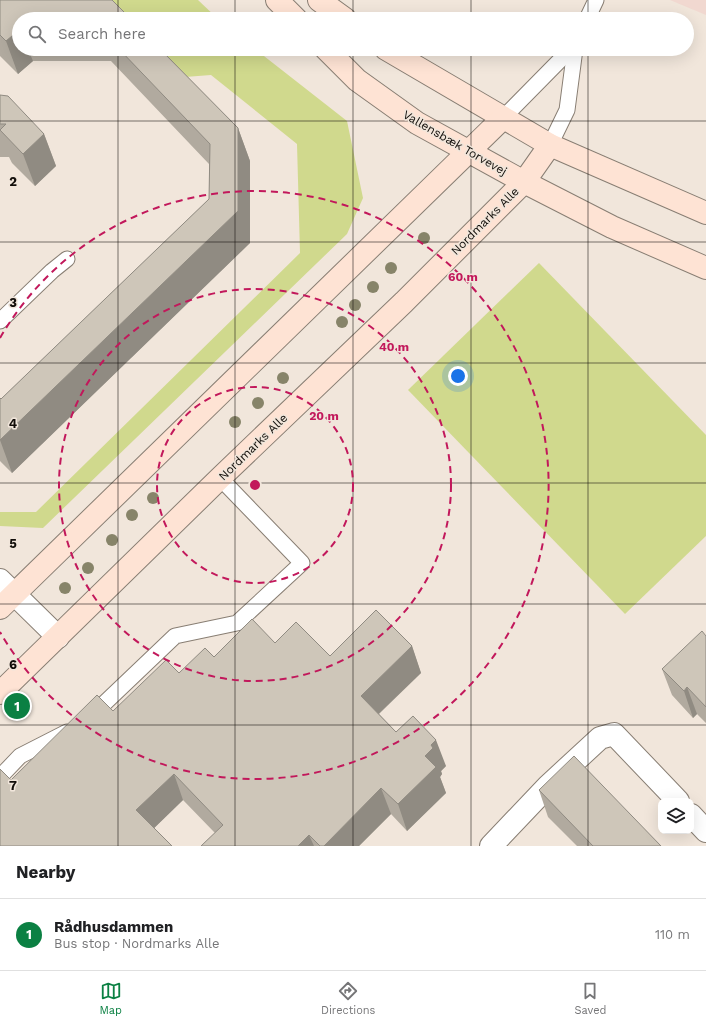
<!DOCTYPE html>
<html lang="en">
<head>
<meta charset="utf-8">
<style>
	:root { --surface:#fff; --page:#f6f6f6; --text:#202124; --muted:#757577; --line:#e0e0e0; --accent:#0b8043 }
	body { margin:0; font-family:"Work Sans",sans-serif; background:var(--page); color:var(--text) }
	.controls { position:absolute; right:12px; bottom:12px; display:grid; overflow:hidden; border-radius:8px; box-shadow:0 4px 16px #0002 }
	.controls button { width:36px; height:36px; display:grid; place-items:center; padding:0; border:0; border-bottom:1px solid var(--line); background:var(--surface); color:var(--text); font:20px sans-serif }
	.you { position:absolute; left:458px; top:376px; width:14px; height:14px; margin:-10px; border:3px solid #fff; border-radius:50%; background:#1a73e8; box-shadow:0 0 0 6px #1a73e833 }
	.badge { display:grid; place-items:center; width:26px; height:26px; border-radius:50%; background:var(--accent); color:#fff; font-size:13px; font-weight:700 }
	.pin { position:absolute; translate:-50% -50%; border:2px solid #fff; box-shadow:0 1px 4px #0006 }
	.list { margin:0; padding:0; list-style:none }
	h2 { display:flex; justify-content:space-between; align-items:center; height:52px; margin:0; padding:0 16px; font-size:17px }
	h2 small { font-size:13px; font-weight:400; color:var(--muted) }
	.list li { display:grid; grid-template-columns:26px 1fr auto; gap:12px; align-items:center; box-sizing:border-box; height:72px; padding:0 16px; border-top:1px solid var(--line) }
	.list b { display:block; font-size:15px; white-space:nowrap }
	.list p { margin:0; font-size:13px; white-space:nowrap; color:var(--muted) }
	.list em { font-size:13px; font-style:normal; color:var(--muted) }
	.icon { flex:none; width:22px; height:22px; fill:none; stroke:currentColor; stroke-width:2; stroke-linecap:round; stroke-linejoin:round }
	.map { position:relative; flex:none; width:706px; height:846px; overflow:hidden }
	.search { position:absolute; background:var(--surface); box-shadow:0 4px 16px #0002; left:12px; right:12px; top:12px; height:44px; display:flex; align-items:center; gap:10px; box-sizing:border-box; padding:0 14px; border-radius:22px; color:var(--muted); font-size:15px }
	.sheet { height:124px; background:var(--surface) }
	nav { display:flex; justify-content:space-around; align-items:center; box-sizing:border-box; height:56px; border-top:1px solid var(--line); background:var(--surface); font-size:11px; color:var(--muted) }
	nav a { display:grid; justify-items:center; gap:2px }
	nav .on { color:var(--accent) }
	.map>svg:first-child { display:block }
	.industrial { fill:#f1d8d0 }
	.green { fill:#d0d98d }
	.lines { fill:none; stroke-linecap:round; stroke-linejoin:round }
	.lane-casing { stroke:#887e73; stroke-width:17 }
	.street-casing { stroke:#887e73; stroke-width:24 }
	.secondary-casing { stroke:#887e73; stroke-width:24 }
	.lane { stroke:#fff; stroke-width:15 }
	.street { stroke:#fff; stroke-width:22 }
	.secondary { stroke:#fee3d4; stroke-width:22 }
	.tree { fill:#878469 }
	.wall { fill:#b1aa9f }
	.shaded-wall { fill:#908b82 }
	.building { fill:#cec6b9; stroke:#908b82 }
	.grid { fill:none; stroke:#110d09; stroke-width:1; stroke-opacity:0.55 }
	.ring { fill:none; stroke:#c2185b; stroke-width:2; stroke-dasharray:7 5 }
	.labels { text-anchor:middle; dominant-baseline:central; stroke-width:3; stroke-linejoin:round; paint-order:stroke }
	.street-label { font-size:12px; fill:#110d09; stroke:#f1e6db }
	.grid-label { font-size:13px; text-anchor:middle; font-weight:bold; fill:#110d09; stroke:#f1e6db; stroke-width:3; stroke-linejoin:round; paint-order:stroke }
	.centre { fill:#c2185b; stroke:#f1e6db; stroke-width:2 }
	.ring-label { font-size:12px; text-anchor:middle; font-weight:bold; fill:#c2185b; stroke:#f1e6db; stroke-width:3; stroke-linejoin:round; paint-order:stroke }
</style>
</head>
<body>
<div class="map">
<svg width="706" height="846" viewBox="0 0 706 846">
	<rect width="100%" height="100%" fill="#f1e6db"/>
	<polygon class="industrial" points="670,0 706,0 706,15"/>
	<g class="green">
		<polygon points="105,0 198,0 218,19 125,19"/>
		<polygon points="156,49 255,49 347,121 363,198 347,234 43,528 0,526 0,512 36,512 300,253 297,144 211,75 185,77"/>
		<polygon points="539,263 706,435 706,536 625,614 408,390"/>
	</g>
	<g class="lines">
		<defs>
			<g id="lane">
				<polyline points="587,19 596,0"/>
				<polyline points="503,118 571,49"/>
				<polyline points="550,145 567,110 575,49"/>
				<polyline points="0,321 52,271 67,259"/>
				<polyline points="90,717 175,636 237,623 302,563 220,478"/>
				<polyline points="0,777 20,756 67,732"/>
			</g>
			<g id="street">
				<polyline points="0,580 58,637"/>
				<polyline points="691,815 706,831"/>
				<polyline points="491,846 548,786 600,738 614,734 678,801"/>
			</g>
			<g id="secondary">
				<polyline points="277,0 296,19"/>
				<polyline points="319,0 345,19"/>
				<polyline points="326,49 357,80 417,123 524,182 612,227 706,268"/>
				<polyline points="386,49 550,145 706,213"/>
				<polyline points="0,608 503,118"/>
				<polyline points="0,693 220,478 404,302 524,182 550,145"/>
			</g>
		</defs>
		<use href="#lane" class="lane-casing"/>
		<use href="#street" class="street-casing"/>
		<use href="#secondary" class="secondary-casing"/>
		<use href="#lane" class="lane"/>
		<use href="#street" class="street"/>
		<use href="#secondary" class="secondary"/>
	</g>
	<g class="tree">
		<circle cx="424" cy="238" r="6"/>
		<circle cx="391" cy="268" r="6"/>
		<circle cx="373" cy="287" r="6"/>
		<circle cx="355" cy="305" r="6"/>
		<circle cx="342" cy="322" r="6"/>
		<circle cx="283" cy="378" r="6"/>
		<circle cx="258" cy="403" r="6"/>
		<circle cx="235" cy="422" r="6"/>
		<circle cx="153" cy="498" r="6"/>
		<circle cx="132" cy="515" r="6"/>
		<circle cx="112" cy="540" r="6"/>
		<circle cx="88" cy="568" r="6"/>
		<circle cx="65" cy="588" r="6"/>
	</g>
	<g class="wall">
		<polygon points="0,0 19,19 19,49 160,49 238,128 250,161 250,243 12,473 0,461 0,398 1,399 209,199 209,164 111,61 33,61 18,74 0,56"/>
		<polygon points="0,95 44,134 56,166 35,186 12,163 9,157 0,157"/>
		<polygon points="706,636 706,723 697,714 693,718 672,695 662,669"/>
		<polygon points="275,643 330,656 412,646 421,673 379,714 396,732 446,766 441,771 442,774 440,777 446,793 407,831 391,814 359,846 201,846 215,833 183,800 154,828 11,780 113,711 179,673 214,657"/>
		<polygon points="539,790 661,846 577,846 548,817"/>
	</g>
	<g class="shaded-wall">
		<polygon points="19,30 19,49 28,49 33,61 18,74 6,41"/>
		<polygon points="238,128 250,161 250,243 12,473 0,440 238,211"/>
		<polygon points="44,134 56,166 35,186 23,154"/>
		<polygon points="412,646 421,673 370,722 361,696"/>
		<polygon points="687,687 697,714 693,718 684,691"/>
		<polygon points="436,740 446,766 441,771 442,774 440,777 446,793 407,831 398,804 431,745"/>
		<polygon points="174,774 183,800 146,836 136,810"/>
		<polygon points="381,788 391,814 359,846 324,846"/>
		<polygon points="309,835 314,846 298,846"/>
	</g>
	<g class="building">
		<polygon points="0,0 112,0 131,19 19,19 19,30 6,41 0,35"/>
		<polygon points="119,49 160,49 238,128 238,211 0,440 0,398 1,399 209,199 210,144"/>
		<polygon points="0,95 8,96 44,134 23,154 0,130 6,124 0,124"/>
		<polygon points="376,610 412,646 361,696 396,732 413,716 436,740 431,745 433,748 425,756 436,767 398,804 381,788 324,846 320,846 309,835 298,846 201,846 223,825 174,774 136,810 172,846 0,846 0,769 11,780 97,695 113,711 166,660 179,673 205,648 214,657 252,619 275,643 296,622 330,656"/>
		<polygon points="702,631 706,636 706,707 687,687 684,691 662,669"/>
		<polygon points="574,756 661,846 593,846 539,790"/>
	</g>
	<path class="grid" d="M118 0V19M235 0V19M353 0V19M471 0V19M588 0V19M118 49V846M235 49V846M353 49V846M471 49V846M588 49V846M0 121H706M0 242H706M0 363H706M0 483H706M0 604H706M0 725H706"/>
	<g class="ring">
		<circle cx="255" cy="485" r="98"/>
		<circle cx="255" cy="485" r="196"/>
		<path d="M0 338A294 294 0 1 1 0 632"/>
	</g>
	<g class="labels">
		<g class="street-label">
			<text transform="translate(455 143) rotate(30)">Vallensbæk Torvevej</text>
			<text transform="translate(485 221) rotate(-45)">Nordmarks Alle</text>
			<text transform="translate(253 447) rotate(-44)">Nordmarks Alle</text>
		</g>
	</g>
	<g class="grid-label">
		<text x="13" y="186">2</text>
		<text x="13" y="307">3</text>
		<text x="13" y="428">4</text>
		<text x="13" y="548">5</text>
		<text x="13" y="669">6</text>
		<text x="13" y="790">7</text>
	</g>
	<circle cx="255" cy="485" r="6" class="centre"/>
	<g class="ring-label">
		<text x="463" y="281">60 m</text>
		<text x="394" y="351">40 m</text>
		<text x="324" y="420">20 m</text>
	</g>
</svg>
<div class="controls">
<button><svg class="icon" aria-label="layers" viewBox="0 0 24 24"><path d="M12 4l9 5-9 5-9-5zM3 14l9 5 9-5"/></svg></button>
</div>
<div class="you"></div>
<div class="pin badge" style="left:17px;top:706px">1</div>
<div class="search"><svg class="icon" aria-label="search" viewBox="0 0 24 24"><circle cx="10" cy="10" r="6"/><path d="M15 15l6 6"/></svg>Search here</div>
</div>
<section class="sheet">
<h2>Nearby<small></small></h2>
<ul class="list">
<li><span class="badge">1</span><div><b>Rådhusdammen</b><p>Bus stop · Nordmarks Alle</p></div><em>110 m</em></li>
</ul>
</section>
<nav>
<a class="on"><svg class="icon" aria-label="map" viewBox="0 0 24 24"><path d="M3 6l6-2 6 2 6-2v14l-6 2-6-2-6 2zM9 4v14M15 6v14"/></svg>Map</a>
<a><svg class="icon" aria-label="directions" viewBox="0 0 24 24"><path d="M12 3l9 9-9 9-9-9zM9 14v-3h6M13 9l2 2-2 2"/></svg>Directions</a>
<a><svg class="icon" aria-label="saved" viewBox="0 0 24 24"><path d="M7 4h10v16l-5-4-5 4z"/></svg>Saved</a>
</nav>
</body>
</html>
